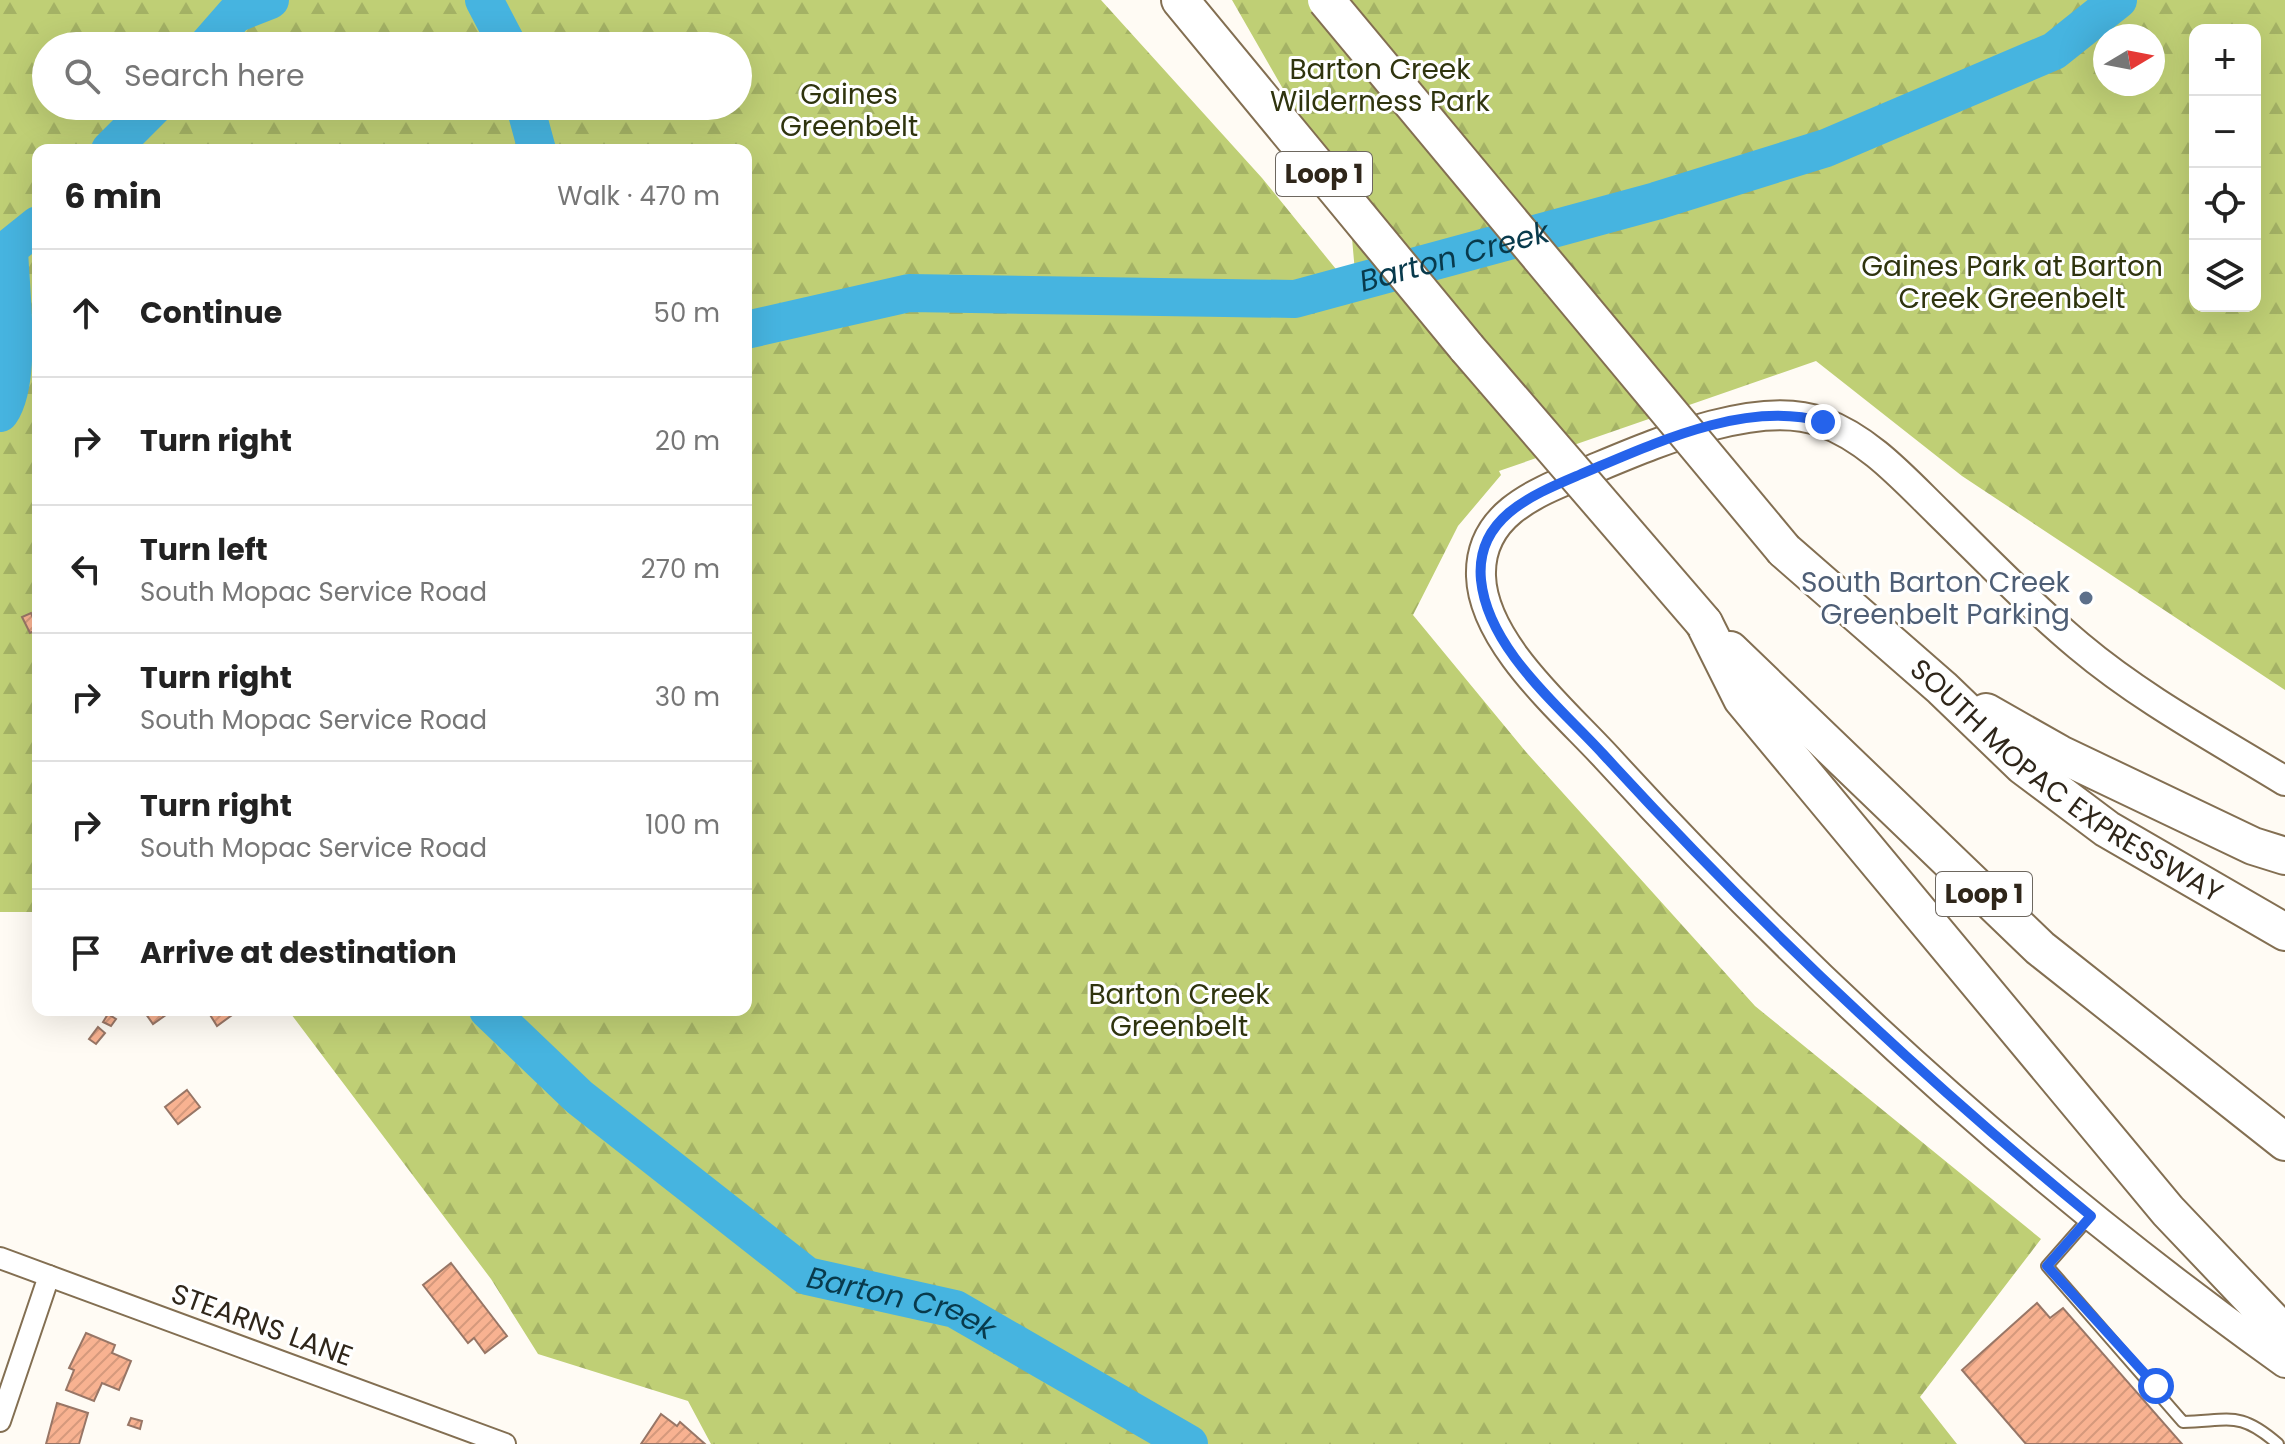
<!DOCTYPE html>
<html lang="en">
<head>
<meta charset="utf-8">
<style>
	:root { --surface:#fff; --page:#f6f6f6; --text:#222; --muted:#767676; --line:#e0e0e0 }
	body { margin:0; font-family:Poppins,sans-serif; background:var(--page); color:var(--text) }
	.controls { position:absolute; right:24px; top:24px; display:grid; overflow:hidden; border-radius:16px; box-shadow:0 8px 32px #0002 }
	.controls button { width:72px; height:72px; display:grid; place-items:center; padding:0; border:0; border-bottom:2px solid var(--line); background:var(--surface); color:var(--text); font:40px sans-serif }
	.compass { position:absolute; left:2093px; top:24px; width:72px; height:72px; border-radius:50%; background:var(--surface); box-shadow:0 8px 32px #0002; rotate:80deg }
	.stop { position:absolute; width:24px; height:24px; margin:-18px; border:6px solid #2563eb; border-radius:50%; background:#fff }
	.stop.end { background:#2563eb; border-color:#fff; box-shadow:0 2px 8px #0008 }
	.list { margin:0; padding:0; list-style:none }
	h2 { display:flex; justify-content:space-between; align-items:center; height:104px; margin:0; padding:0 32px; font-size:34px }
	h2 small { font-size:26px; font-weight:400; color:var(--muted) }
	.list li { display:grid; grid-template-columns:52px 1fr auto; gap:24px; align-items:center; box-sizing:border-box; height:128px; padding:0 32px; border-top:2px solid var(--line) }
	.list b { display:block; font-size:30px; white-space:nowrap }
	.list p { margin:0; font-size:26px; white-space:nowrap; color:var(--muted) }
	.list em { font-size:26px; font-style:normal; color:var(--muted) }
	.icon { flex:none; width:44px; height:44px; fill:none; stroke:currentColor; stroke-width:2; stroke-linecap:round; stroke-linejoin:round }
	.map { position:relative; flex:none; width:2285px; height:1444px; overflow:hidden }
	.search { position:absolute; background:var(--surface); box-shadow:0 8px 32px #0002; left:32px; top:32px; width:720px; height:88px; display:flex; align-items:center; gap:20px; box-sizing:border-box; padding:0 28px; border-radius:44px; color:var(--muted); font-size:30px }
	.panel { position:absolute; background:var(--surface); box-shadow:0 8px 32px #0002; left:32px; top:144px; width:720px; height:872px; border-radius:16px }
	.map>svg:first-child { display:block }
	.forest { fill:url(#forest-firs); fill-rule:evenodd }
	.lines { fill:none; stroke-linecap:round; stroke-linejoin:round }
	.river { stroke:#46b4e0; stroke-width:38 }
	.building { fill:url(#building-hatch); stroke:#987666; stroke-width:2 }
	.service-casing { stroke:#836f52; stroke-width:14 }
	.minor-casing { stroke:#836f52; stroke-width:24 }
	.secondary-casing { stroke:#836f52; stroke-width:32 }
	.motorway-casing { stroke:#836f52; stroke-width:40 }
	.service { stroke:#fff; stroke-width:10 }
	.minor { stroke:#fff; stroke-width:20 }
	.secondary { stroke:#fff; stroke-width:28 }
	.motorway { stroke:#fff; stroke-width:36 }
	.motorway-bridge-casing { stroke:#836f52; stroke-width:40; stroke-linecap:butt }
	.motorway-bridge { stroke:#fff; stroke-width:36 }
	.route { stroke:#2563eb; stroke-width:10 }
	.service-dot { fill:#5c6f8a; stroke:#fff; stroke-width:3 }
	.labels { text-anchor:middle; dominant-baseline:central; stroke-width:6; stroke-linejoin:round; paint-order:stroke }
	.shield { fill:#fff; stroke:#6d675f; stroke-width:2 }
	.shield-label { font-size:26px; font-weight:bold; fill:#2f261a }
	.park-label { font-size:28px; fill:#2f340e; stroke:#fff }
	.service-label { font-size:28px; fill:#4e5e75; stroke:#fff; text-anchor:end }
	.street-label { font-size:28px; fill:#2f261a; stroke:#fff }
	.water-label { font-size:30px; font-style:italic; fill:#083a4c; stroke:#fff }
</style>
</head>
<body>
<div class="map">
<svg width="2285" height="1444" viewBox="0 0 2285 1444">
	<defs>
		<pattern id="forest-firs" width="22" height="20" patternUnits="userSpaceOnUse" patternTransform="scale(2)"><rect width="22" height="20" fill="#bfcf75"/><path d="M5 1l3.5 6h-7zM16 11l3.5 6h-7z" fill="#a4b265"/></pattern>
		<pattern id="building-hatch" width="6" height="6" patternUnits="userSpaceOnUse" patternTransform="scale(2)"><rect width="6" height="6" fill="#f8b291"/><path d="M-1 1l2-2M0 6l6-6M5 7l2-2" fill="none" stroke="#d5997c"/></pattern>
	</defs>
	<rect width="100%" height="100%" fill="#fffbf4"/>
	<path class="forest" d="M0 0H1101L1262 178 1357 295 1349 204 1232 0H2285V690L1962 476 1816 361 1499 471 1501 475 1458 526 1413 615 1526 752 1755 1006 2041 1239 1920 1397 1957 1444H711L688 1401 538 1354 491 1279 288 1010H746V150H38V912H0ZM2195 30H2255V306H2195ZM2105 36H2153V84H2105ZM46 46H738V106H46Z"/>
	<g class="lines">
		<g class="river">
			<polyline points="484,0 508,46"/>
			<polyline points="207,46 235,14 270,0"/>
			<polyline points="525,106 537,150"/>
			<polyline points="110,150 154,106"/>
			<path id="s1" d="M746 330 909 293 1295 299 1656 201 1826 148 2054 51 2118 0"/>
			<path d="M0 413C23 380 10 289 9 248L38 225"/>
			<path id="s2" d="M488 1010 579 1097 807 1276 955 1309 1189 1444"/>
		</g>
	</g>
	<g class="building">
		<polygon points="31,613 38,629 30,633 22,617"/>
		<polygon points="143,1010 173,1010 153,1024"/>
		<polygon points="207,1010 239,1010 217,1026"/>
		<polygon points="108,1014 116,1019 111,1026 103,1022"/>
		<polygon points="98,1027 105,1033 96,1044 89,1039"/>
		<polygon points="187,1090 200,1107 178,1124 165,1107"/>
		<polygon points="451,1263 507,1336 485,1353 474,1338 468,1343 423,1285"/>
		<polygon points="2037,1303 2050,1318 2063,1308 2182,1444 2026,1444 1962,1370"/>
		<polygon points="86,1333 115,1345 112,1353 131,1361 119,1390 102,1383 94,1401 66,1390 74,1370 69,1368"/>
		<polygon points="57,1403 88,1413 79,1444 46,1444"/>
		<polygon points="661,1414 677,1426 680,1422 705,1444 641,1444"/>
		<polygon points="131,1418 142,1421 140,1429 128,1425"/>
	</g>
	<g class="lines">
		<defs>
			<path id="service" d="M2090 1217 2047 1266 2183 1422C2230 1421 2239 1410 2278 1444"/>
			<g id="minor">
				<polyline points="0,1258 505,1444"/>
				<polyline points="0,1421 49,1276"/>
			</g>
			<path id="secondary" d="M2285 781C2215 738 2142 699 2079 646 2030 605 1985 558 1939 513 1904 479 1869 439 1822 422 1757 397 1649 446 1586 472 1538 492 1479 513 1481 576 1483 643 1564 711 1607 758 1811 981 2038 1187 2285 1363"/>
			<g id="motorway">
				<polyline points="1180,0 1467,348"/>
				<path id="s3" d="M1784 550 1942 688 2023 766 2107 829 2285 932"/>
				<polyline points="1704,623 1742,699 2168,1211 2285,1334"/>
				<polyline points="1730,650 2040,948 2285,1142"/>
				<polyline points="1986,712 2060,754 2253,846 2285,856"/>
			</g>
		</defs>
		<use href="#service" class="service-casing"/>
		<use href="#minor" class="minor-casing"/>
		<use href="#secondary" class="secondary-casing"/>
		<use href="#motorway" class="motorway-casing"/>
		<use href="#service" class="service"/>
		<use href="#minor" class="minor"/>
		<use href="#secondary" class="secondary"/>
		<use href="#motorway" class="motorway"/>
		<defs>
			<g id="motorway-bridge">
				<polyline points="1326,0 1784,550"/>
				<polyline points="1467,348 1704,623"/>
			</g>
		</defs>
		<use href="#motorway-bridge" class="motorway-bridge-casing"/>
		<use href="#motorway-bridge" class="motorway-bridge"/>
	</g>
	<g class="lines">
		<path class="route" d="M1823 422C1745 399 1651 445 1579 475 1532 495 1475 518 1481 580 1488 649 1559 706 1603 754 1754 919 1918 1074 2091 1216L2047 1266 2156 1386"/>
	</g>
	<circle class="service-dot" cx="2086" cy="598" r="8"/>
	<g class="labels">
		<g class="shield">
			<rect x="1276" y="152" width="96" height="44" rx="6"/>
			<rect x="1936" y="872" width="96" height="44" rx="6"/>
		</g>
		<g class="shield-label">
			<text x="1324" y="174">Loop 1</text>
			<text x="1984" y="894">Loop 1</text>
		</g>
		<g class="park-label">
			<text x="1380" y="69">Barton Creek<tspan x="1380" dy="32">Wilderness Park</tspan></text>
			<text x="849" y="94">Gaines<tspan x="849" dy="32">Greenbelt</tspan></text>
			<text x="2012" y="266">Gaines Park at Barton<tspan x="2012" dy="32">Creek Greenbelt</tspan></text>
			<text x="1179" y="994">Barton Creek<tspan x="1179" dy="32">Greenbelt</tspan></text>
		</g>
		<g class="service-label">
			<text x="2070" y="582">South Barton Creek<tspan x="2070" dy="32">Greenbelt Parking</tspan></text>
		</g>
		<g class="street-label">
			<text stroke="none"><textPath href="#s3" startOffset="366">SOUTH MOPAC EXPRESSWAY</textPath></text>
			<text transform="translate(262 1325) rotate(20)">STEARNS LANE</text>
		</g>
		<g class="water-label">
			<text stroke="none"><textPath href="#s1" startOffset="718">Barton Creek</textPath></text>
			<text stroke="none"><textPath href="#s2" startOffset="514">Barton Creek</textPath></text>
		</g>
	</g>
</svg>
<div class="controls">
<button>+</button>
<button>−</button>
<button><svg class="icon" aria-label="locate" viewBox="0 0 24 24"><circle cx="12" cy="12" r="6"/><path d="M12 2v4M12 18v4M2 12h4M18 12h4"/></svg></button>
<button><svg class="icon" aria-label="layers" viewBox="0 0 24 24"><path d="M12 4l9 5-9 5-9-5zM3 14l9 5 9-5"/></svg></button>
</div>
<svg class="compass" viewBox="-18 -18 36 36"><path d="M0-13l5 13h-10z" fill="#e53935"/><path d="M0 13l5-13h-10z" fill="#767676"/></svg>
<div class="stop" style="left:2156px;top:1386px"></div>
<div class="stop end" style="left:1823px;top:422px"></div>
<div class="search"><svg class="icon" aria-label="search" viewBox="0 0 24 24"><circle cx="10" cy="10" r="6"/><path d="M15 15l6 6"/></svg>Search here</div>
<section class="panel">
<h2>6 min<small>Walk · 470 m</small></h2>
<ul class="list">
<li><svg class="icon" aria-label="ahead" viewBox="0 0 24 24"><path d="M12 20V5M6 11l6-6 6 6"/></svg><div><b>Continue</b></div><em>50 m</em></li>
<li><svg class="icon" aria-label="right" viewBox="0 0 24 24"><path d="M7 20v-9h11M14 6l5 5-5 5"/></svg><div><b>Turn right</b></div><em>20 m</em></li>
<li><svg class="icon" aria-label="left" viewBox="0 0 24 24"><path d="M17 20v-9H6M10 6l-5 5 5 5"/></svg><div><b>Turn left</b><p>South Mopac Service Road</p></div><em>270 m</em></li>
<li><svg class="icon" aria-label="right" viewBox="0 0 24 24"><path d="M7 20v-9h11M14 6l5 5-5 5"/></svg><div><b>Turn right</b><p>South Mopac Service Road</p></div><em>30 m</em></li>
<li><svg class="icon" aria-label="right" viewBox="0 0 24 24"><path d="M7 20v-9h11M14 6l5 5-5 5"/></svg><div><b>Turn right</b><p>South Mopac Service Road</p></div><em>100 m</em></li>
<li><svg class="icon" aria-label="arrive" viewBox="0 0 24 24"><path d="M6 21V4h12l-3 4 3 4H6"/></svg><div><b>Arrive at destination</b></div></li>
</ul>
</section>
</div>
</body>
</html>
